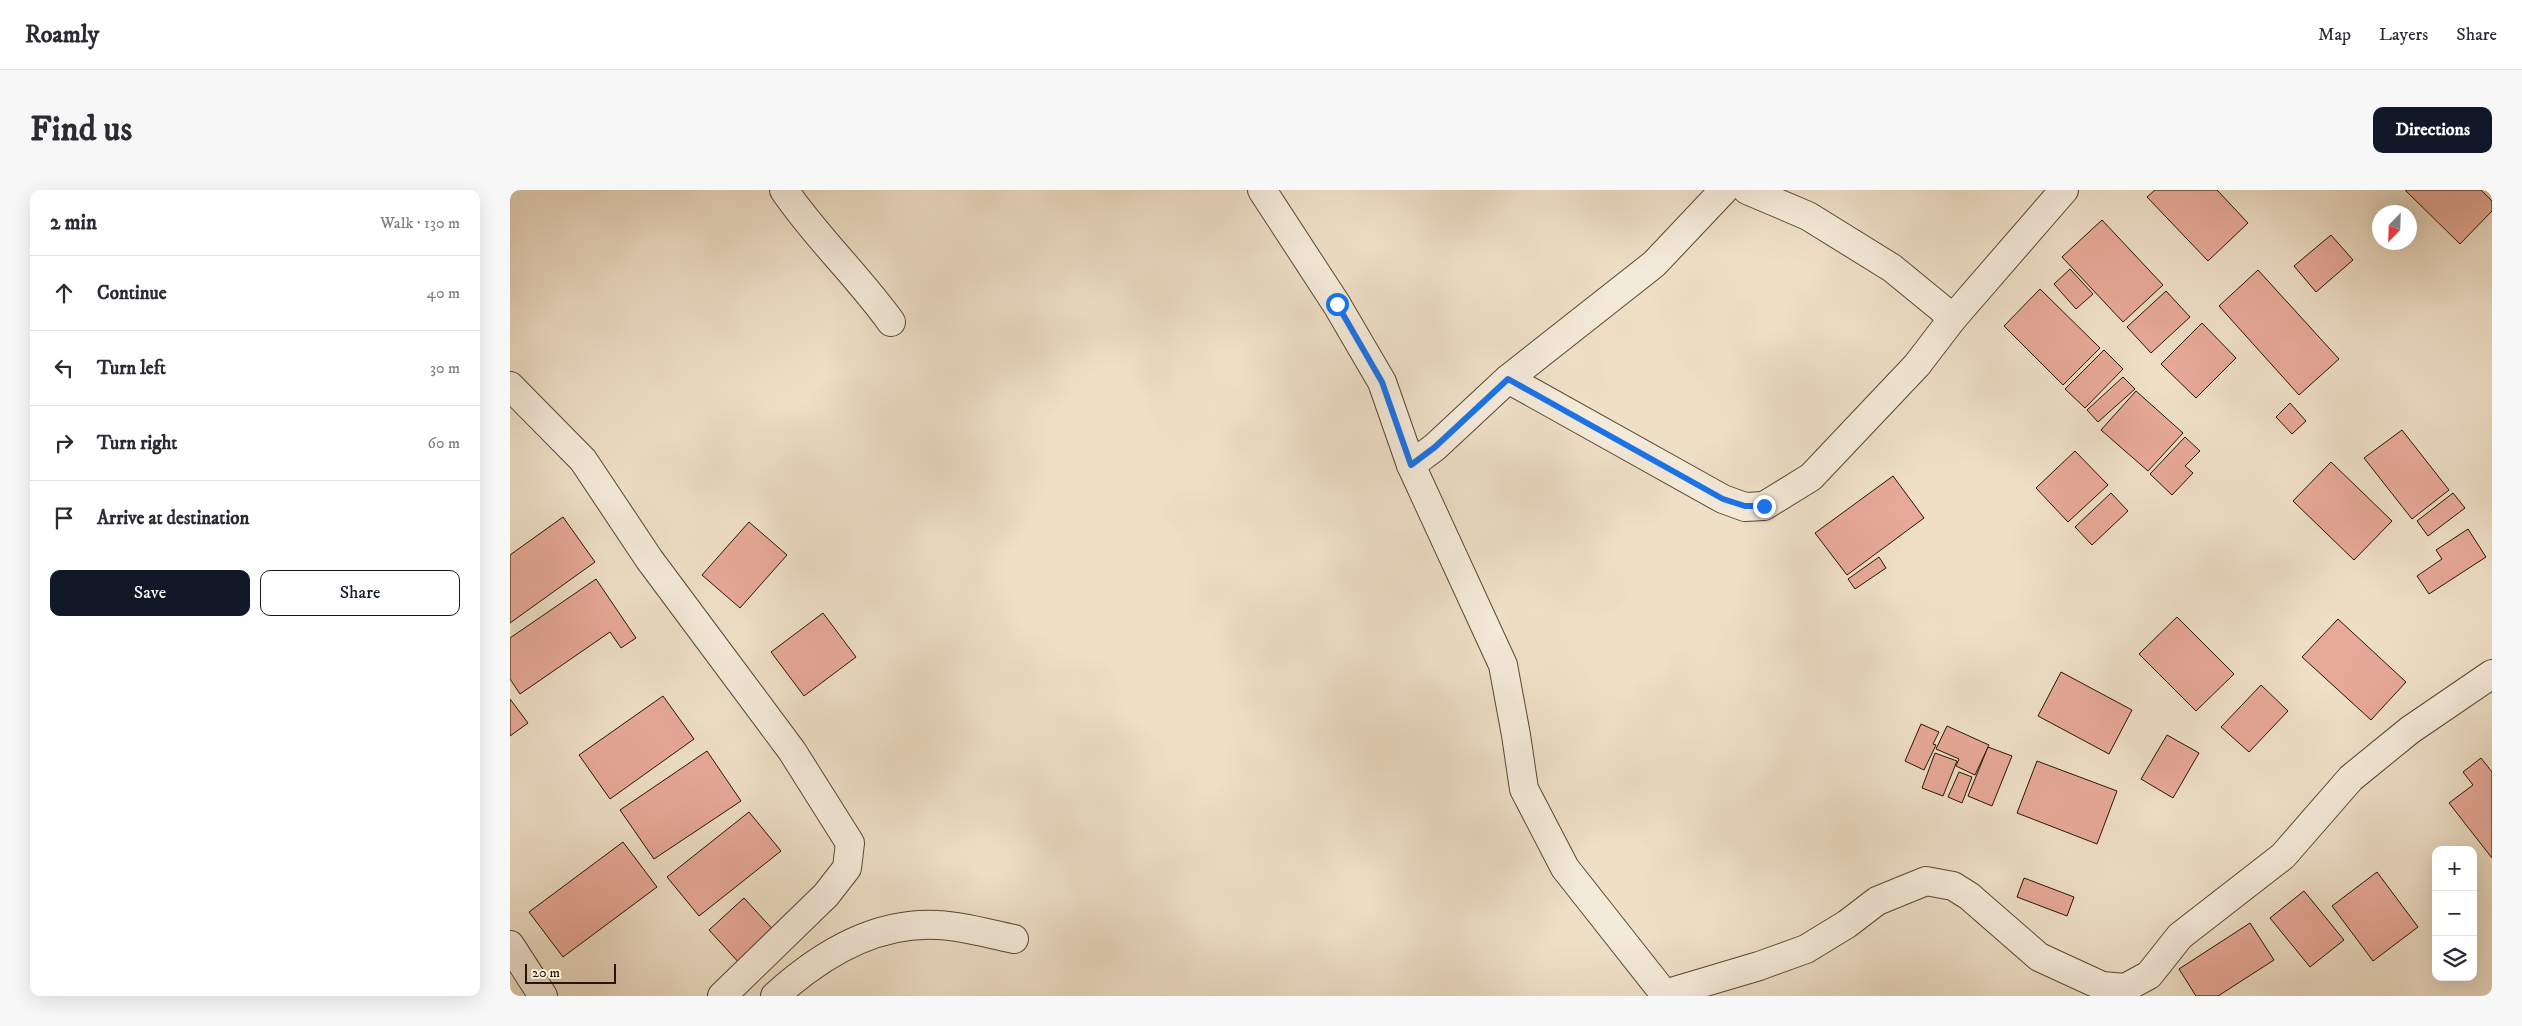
<!DOCTYPE html>
<html lang="en">
<head>
<meta charset="utf-8">
<style>
	:root { --surface:#fff; --page:#f7f7f7; --text:#2b2b33; --muted:#7c7c81; --line:#e1e1e2; --accent:#111827 }
	body { margin:0; font-family:"IM FELL DW Pica",serif; background:var(--page); color:var(--text) }
	.controls { position:absolute; right:15px; bottom:15px; display:grid; overflow:hidden; border-radius:10px; box-shadow:0 5px 20px #0002 }
	.controls button { width:45px; height:45px; display:grid; place-items:center; padding:0; border:0; border-bottom:1px solid var(--line); background:var(--surface); color:var(--text); font:25px sans-serif }
	.compass { position:absolute; left:1862px; top:15px; width:45px; height:45px; border-radius:50%; background:var(--surface); box-shadow:0 5px 20px #0002; rotate:203deg }
	.scale { position:absolute; left:15px; bottom:12px; width:91px; box-sizing:border-box; padding-left:5px; border:2px solid #271401; border-top:0; font-size:14px; line-height:18px; white-space:nowrap; color:#271401; -webkit-text-stroke:4px #f4eada; paint-order:stroke }
	.stop { position:absolute; width:15px; height:15px; margin:-11px; border:4px solid #1a73e8; border-radius:50%; background:#fff }
	.stop.end { background:#1a73e8; border-color:#fff; box-shadow:0 1px 5px #0008 }
	.list { margin:0; padding:0; list-style:none }
	h2 { display:flex; justify-content:space-between; align-items:center; height:65px; margin:0; padding:0 20px; font-size:21px }
	h2 small { font-size:16px; font-weight:400; color:var(--muted) }
	.list li { display:grid; grid-template-columns:32px 1fr auto; gap:15px; align-items:center; box-sizing:border-box; height:75px; padding:0 20px; border-top:1px solid var(--line) }
	.list b { display:block; font-size:19px; white-space:nowrap }
	.list em { font-size:16px; font-style:normal; color:var(--muted) }
	.actions { display:flex; gap:10px; padding:15px 20px }
	.actions a { flex:1; padding:11px 0; border:1px solid var(--accent); border-radius:10px; text-align:center; font-size:18px; color:var(--accent) }
	.actions .main { background:var(--accent); color:#fff }
	.icon { flex:none; width:28px; height:28px; fill:none; stroke:currentColor; stroke-width:2; stroke-linecap:round; stroke-linejoin:round }
	.map { position:relative; flex:none; width:1982px; height:806px; overflow:hidden; border-radius:10px }
	header { display:flex; align-items:center; gap:30px; box-sizing:border-box; height:70px; padding:0 25px; background:var(--surface); border-bottom:1px solid var(--line) }
	header strong { font-size:24px }
	nav { display:flex; gap:28px; margin-inline-start:auto; font-size:18px }
	.intro { display:flex; align-items:center; justify-content:space-between; box-sizing:border-box; height:120px; padding:0 30px }
	h1 { margin:0; font-size:35px }
	.button { padding:12px 22px; border-radius:10px; background:var(--accent); color:#fff; font-size:18px; font-weight:700 }
	main { display:flex; gap:30px; padding:0 30px }
	aside { flex:1; background:var(--surface); border-radius:10px; box-shadow:0 5px 20px #0002 }
	.map>svg:first-child { display:block }
	.building { fill:#e7a998; stroke:#271401 }
	.lines { fill:none; stroke-linecap:round; stroke-linejoin:round }
	.minor-casing { stroke:#594732; stroke-width:30 }
	.minor { stroke:#f4eada; stroke-width:28 }
	.route { stroke:#1a73e8; stroke-width:6 }
</style>
</head>
<body>
<header>
<strong>Roamly</strong>
<nav><a>Map</a><a>Layers</a><a>Share</a></nav>
</header>
<div class="intro"><h1>Find us</h1><a class="button">Directions</a></div>
<main>
<aside>
<h2>2 min<small>Walk · 130 m</small></h2>
<ul class="list">
<li><svg class="icon" aria-label="ahead" viewBox="0 0 24 24"><path d="M12 20V5M6 11l6-6 6 6"/></svg><div><b>Continue</b></div><em>40 m</em></li>
<li><svg class="icon" aria-label="left" viewBox="0 0 24 24"><path d="M17 20v-9H6M10 6l-5 5 5 5"/></svg><div><b>Turn left</b></div><em>30 m</em></li>
<li><svg class="icon" aria-label="right" viewBox="0 0 24 24"><path d="M7 20v-9h11M14 6l5 5-5 5"/></svg><div><b>Turn right</b></div><em>60 m</em></li>
<li><svg class="icon" aria-label="arrive" viewBox="0 0 24 24"><path d="M6 21V4h12l-3 4 3 4H6"/></svg><div><b>Arrive at destination</b></div></li>
</ul>
<div class="actions"><a class="main">Save</a><a>Share</a></div>
</aside>
<div class="map">
<svg width="1982" height="806" viewBox="0 0 1982 806">
	<rect width="100%" height="100%" fill="#eedfc6"/>
	<filter id="stains"><feTurbulence type="fractalNoise" baseFrequency=".004" numOctaves="4"/><feColorMatrix values="0 0 0 0 .2 0 0 0 0 .09 0 0 0 0 .02 0 0 0 .5 -.17"/></filter>
	<radialGradient id="worn" r=".72"><stop offset=".6" stop-color="#630" stop-opacity="0"/><stop offset="1" stop-color="#630" stop-opacity=".3"/></radialGradient>
	<g class="building">
		<polygon points="1645,0 1707,0 1738,33 1698,71 1637,7"/>
		<polygon points="1895,0 1971,0 1982,11 1982,21 1950,54"/>
		<polygon points="1592,30 1653,95 1613,132 1552,67"/>
		<polygon points="1821,45 1843,70 1806,102 1784,76"/>
		<polygon points="1560,79 1583,104 1566,119 1544,94"/>
		<polygon points="1748,80 1829,169 1789,205 1709,116"/>
		<polygon points="1530,99 1590,158 1553,195 1494,136"/>
		<polygon points="1656,101 1680,127 1641,163 1617,137"/>
		<polygon points="1692,133 1726,168 1686,208 1651,174"/>
		<polygon points="1594,160 1613,179 1575,218 1555,199"/>
		<polygon points="1613,187 1625,199 1588,232 1577,220"/>
		<polygon points="1626,201 1673,243 1638,281 1591,240"/>
		<polygon points="1780,213 1796,231 1782,244 1766,227"/>
		<polygon points="1892,240 1939,300 1902,329 1854,268"/>
		<polygon points="1675,247 1690,261 1675,276 1683,283 1662,305 1640,284"/>
		<polygon points="1565,261 1598,295 1558,332 1526,298"/>
		<polygon points="1821,272 1882,331 1844,370 1783,311"/>
		<polygon points="1383,286 1414,328 1337,385 1305,343"/>
		<polygon points="1601,303 1618,321 1582,355 1565,337"/>
		<polygon points="1943,303 1955,318 1918,346 1907,331"/>
		<polygon points="53,327 85,372 0,433 0,365"/>
		<polygon points="239,332 277,365 230,418 192,385"/>
		<polygon points="1958,339 1976,367 1919,404 1907,386 1932,369 1926,360"/>
		<polygon points="1369,367 1376,378 1345,399 1338,389"/>
		<polygon points="86,389 126,448 111,458 100,442 10,504 0,489 0,448"/>
		<polygon points="313,423 346,467 294,506 261,462"/>
		<polygon points="1667,427 1724,484 1686,521 1629,464"/>
		<polygon points="1828,429 1896,492 1861,530 1792,467"/>
		<polygon points="1551,482 1622,520 1599,564 1528,526"/>
		<polygon points="1751,495 1778,521 1739,562 1711,537"/>
		<polygon points="153,506 184,549 100,609 69,565"/>
		<polygon points="0,509 18,533 0,546"/>
		<polygon points="1411,534 1429,542 1423,554 1426,555 1414,580 1395,571"/>
		<polygon points="1437,536 1479,555 1465,585 1446,576 1449,569 1426,559"/>
		<polygon points="1657,545 1689,563 1663,608 1631,589"/>
		<polygon points="1478,557 1502,566 1482,616 1458,606"/>
		<polygon points="197,561 231,611 144,669 110,620"/>
		<polygon points="1425,563 1447,571 1433,606 1412,598"/>
		<polygon points="1971,568 1982,582 1982,668 1939,613 1963,595 1953,582"/>
		<polygon points="1527,571 1607,601 1587,654 1507,623"/>
		<polygon points="1449,582 1462,587 1452,613 1438,607"/>
		<polygon points="239,622 271,661 189,726 157,687"/>
		<polygon points="113,652 147,697 53,767 19,722"/>
		<polygon points="1867,682 1908,737 1863,771 1822,716"/>
		<polygon points="1514,688 1564,707 1557,726 1507,707"/>
		<polygon points="1794,701 1834,750 1800,777 1760,728"/>
		<polygon points="234,708 267,744 232,776 199,740"/>
		<polygon points="1740,733 1764,770 1708,806 1686,806 1669,779"/>
	</g>
	<g class="lines">
		<defs>
			<g id="minor">
				<path d="M274 0C306 47 348 86 381 132"/>
				<polyline points="752,0 827,115 872,192 901,275 993,475 1006,545 1014,599 1055,678 1156,806"/>
				<polyline points="1237,0 1298,26 1382,78 1443,128 1554,0"/>
				<polyline points="998,189 1144,74 1214,0"/>
				<polyline points="0,196 73,270 139,369 282,561 340,653 337,678 316,705 212,806"/>
				<polyline points="901,275 925,257 998,189 1213,309 1235,317 1254,316 1301,287 1407,175 1443,128"/>
				<polyline points="0,755 33,806"/>
				<polyline points="1155,804 1249,776 1296,759 1337,734 1367,711 1416,691 1443,696 1459,706 1529,767 1592,796 1615,798 1639,785 1670,746 1773,666 1841,588 1900,540 1982,484"/>
				<path d="M265 806C310 765 365 731 428 735 453 736 479 744 504 749"/>
			</g>
		</defs>
		<use href="#minor" class="minor-casing"/>
		<use href="#minor" class="minor"/>
	</g>
	<g class="lines">
		<polyline class="route" points="827,114 872,192 901,275 925,257 998,189 1213,309 1235,316 1254,316"/>
	</g>
	<rect width="100%" height="100%" filter="url(#stains)"/>
	<rect width="100%" height="100%" fill="url(#worn)"/>
</svg>
<div class="controls">
<button>+</button>
<button>−</button>
<button><svg class="icon" aria-label="layers" viewBox="0 0 24 24"><path d="M12 4l9 5-9 5-9-5zM3 14l9 5 9-5"/></svg></button>
</div>
<svg class="compass" viewBox="-18 -18 36 36"><path d="M0-13l5 13h-10z" fill="#e53935"/><path d="M0 13l5-13h-10z" fill="#7c7c81"/></svg>
<div class="scale">20 m</div>
<div class="stop" style="left:827px;top:114px"></div>
<div class="stop end" style="left:1254px;top:316px"></div>
</div>
</main>
</body>
</html>
